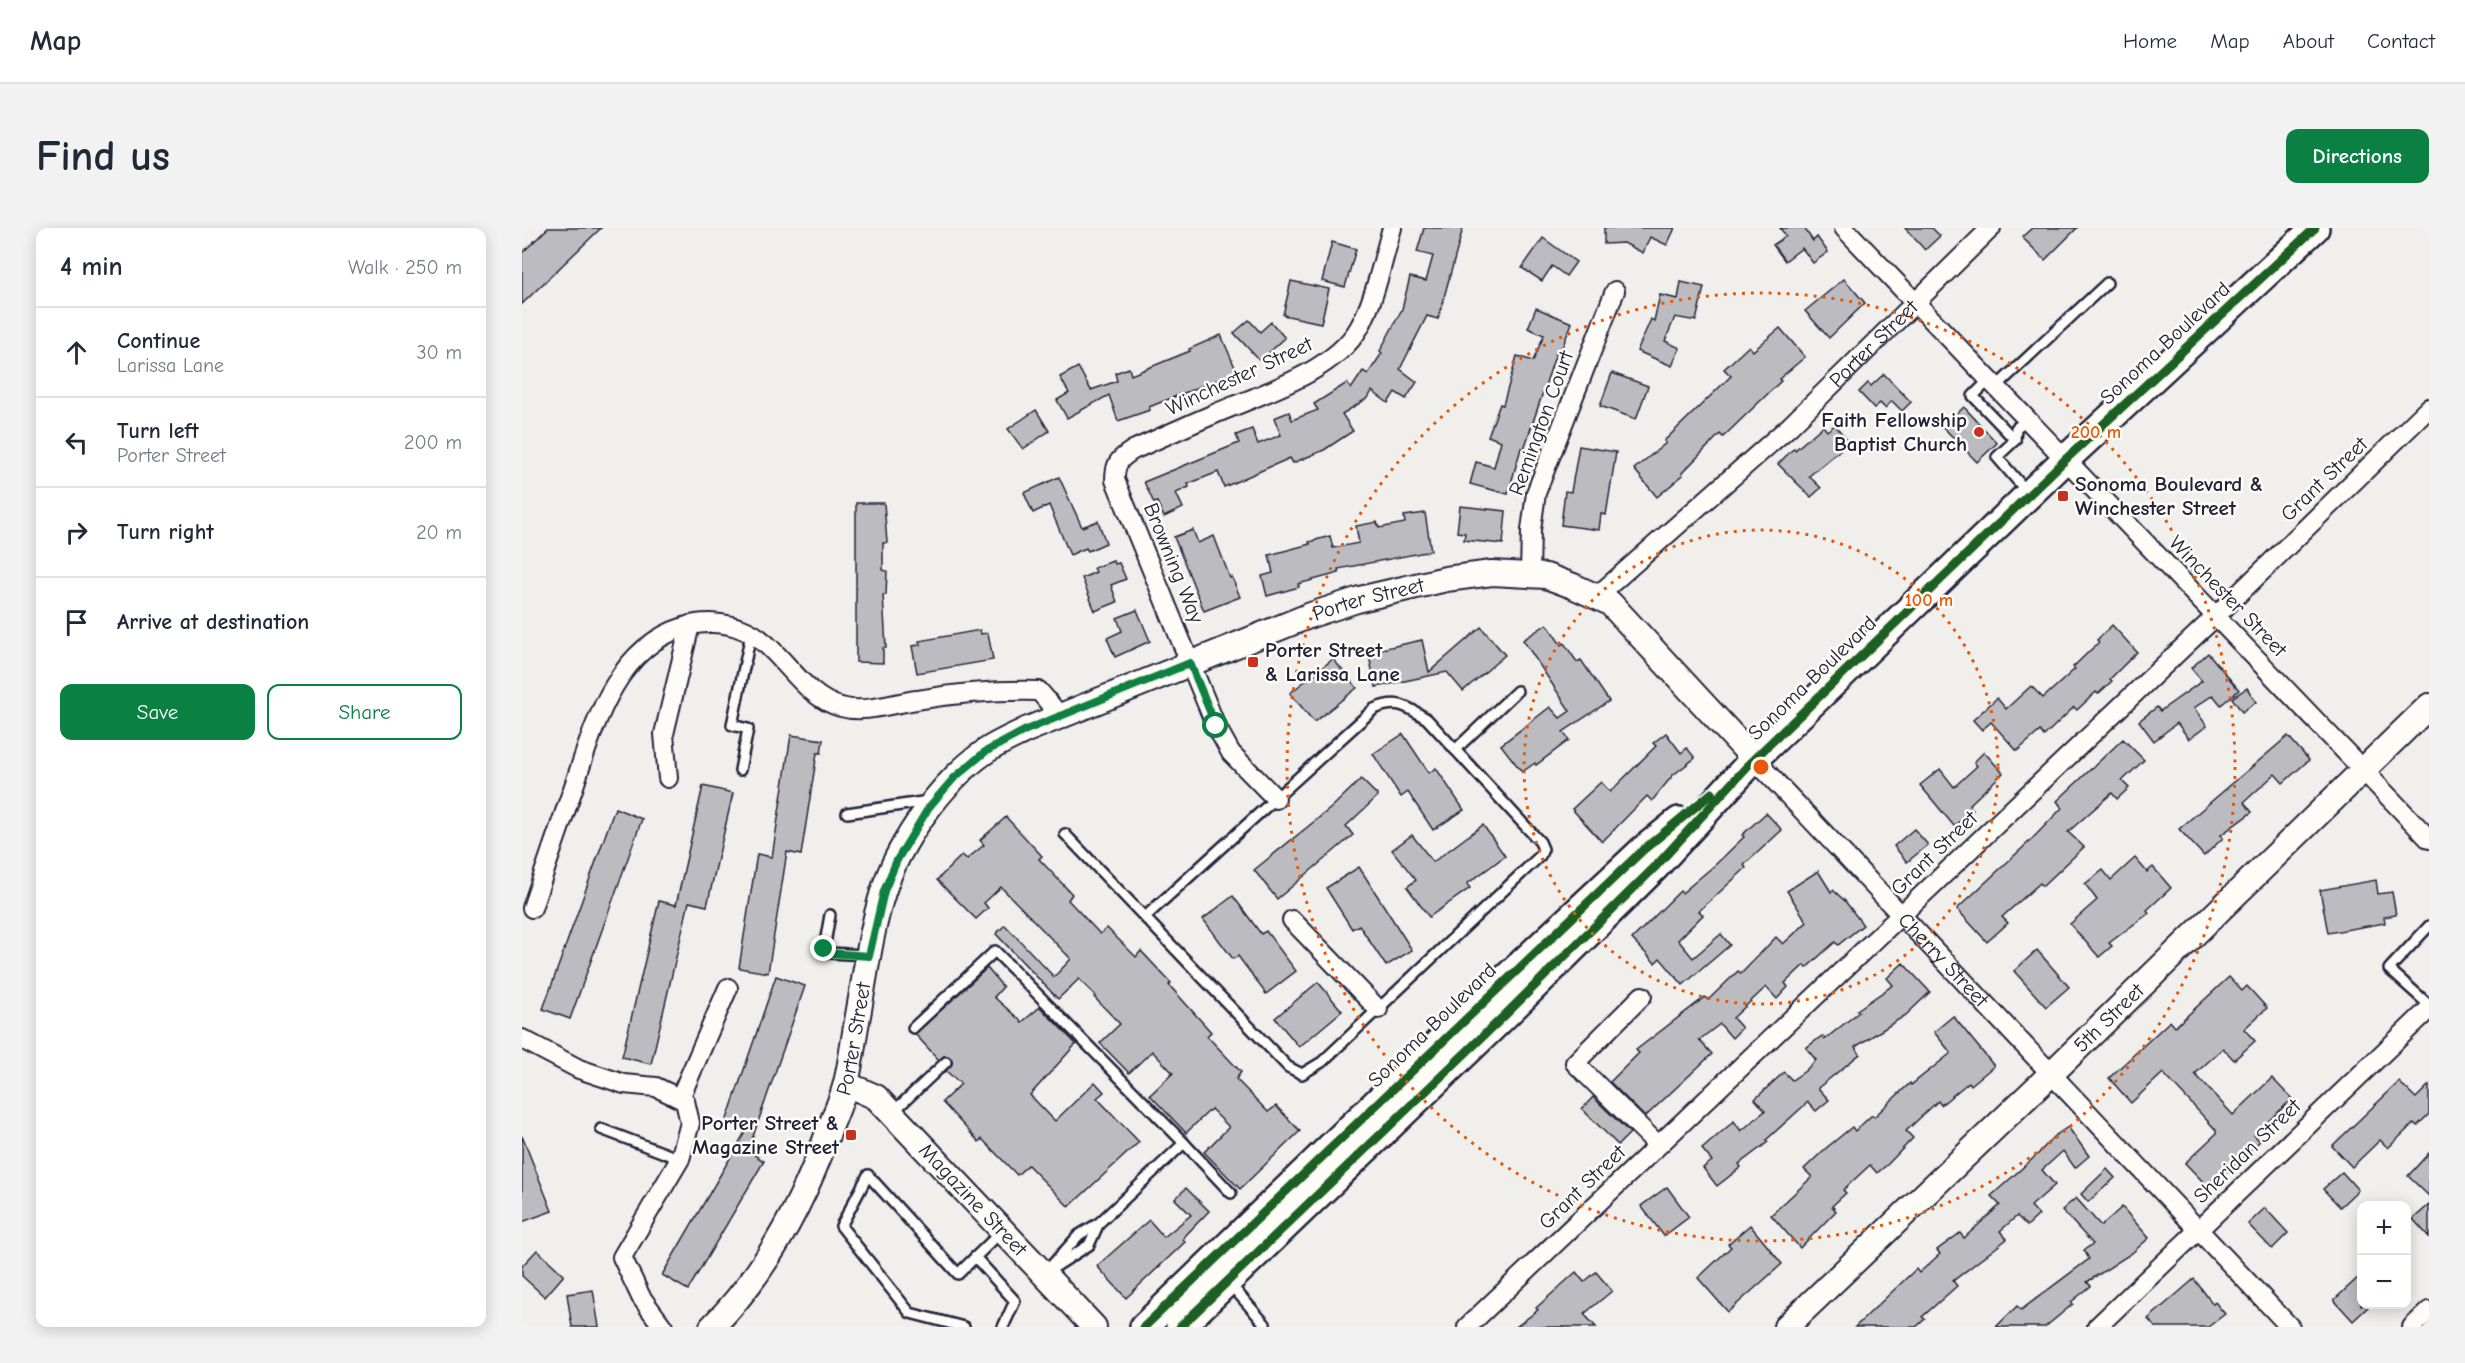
<!DOCTYPE html>
<html lang="en">
<head>
<meta charset="utf-8">
<style>
	:root { --surface:#fff; --page:#f2f2f3; --text:#1f2937; --muted:#747a83; --line:#e0e1e3; --accent:#0b8043 }
	body { margin:0; font-family:"Comic Neue",sans-serif; background:var(--page); color:var(--text) }
	.controls { position:absolute; right:18px; bottom:18px; display:grid; overflow:hidden; border-radius:12px; box-shadow:0 3px 15px #0003 }
	.controls button { width:54px; height:54px; display:grid; place-items:center; padding:0; border:0; border-bottom:2px solid var(--line); background:var(--surface); color:var(--text); font:30px sans-serif }
	.stop { position:absolute; width:18px; height:18px; margin:-14px; border:4px solid #0b8043; border-radius:50%; background:#fff }
	.stop.end { background:#0b8043; border-color:#fff; box-shadow:0 2px 6px #0008 }
	.list { margin:0; padding:0; list-style:none }
	h2 { display:flex; justify-content:space-between; align-items:center; height:78px; margin:0; padding:0 24px; font-size:26px }
	h2 small { font-size:20px; font-weight:400; color:var(--muted) }
	.list li { display:grid; grid-template-columns:39px 1fr auto; gap:18px; align-items:center; box-sizing:border-box; height:90px; padding:0 24px; border-top:2px solid var(--line) }
	.list b { display:block; font-size:22px; white-space:nowrap }
	.list p { margin:0; font-size:20px; white-space:nowrap; color:var(--muted) }
	.list em { font-size:20px; font-style:normal; color:var(--muted) }
	.actions { display:flex; gap:12px; padding:18px 24px }
	.actions a { flex:1; padding:14px 0; border:2px solid var(--accent); border-radius:12px; text-align:center; font-size:21px; color:var(--accent) }
	.actions .main { background:var(--accent); color:#fff }
	.icon { flex:none; width:33px; height:33px; fill:none; stroke:currentColor; stroke-width:2; stroke-linecap:round; stroke-linejoin:round }
	.map { position:relative; flex:none; width:1907px; height:1099px; overflow:hidden; border-radius:12px }
	header { display:flex; align-items:center; gap:36px; box-sizing:border-box; height:84px; padding:0 30px; background:var(--surface); border-bottom:2px solid var(--line) }
	header strong { font-size:28px }
	nav { display:flex; gap:33px; margin-inline-start:auto; font-size:21px }
	.intro { display:flex; align-items:center; justify-content:space-between; box-sizing:border-box; height:144px; padding:0 36px }
	h1 { margin:0; font-size:42px }
	.button { padding:15px 27px; border-radius:12px; background:var(--accent); color:#fff; font-size:21px; font-weight:700 }
	main { display:flex; gap:36px; padding:0 36px }
	aside { flex:1; background:var(--surface); border-radius:12px; box-shadow:0 3px 15px #0003 }
	.map>svg:first-child { display:block }
	.building { fill:#bcbcc0; stroke:#22223b; stroke-width:1.5 }
	.lines { fill:none; stroke-linecap:round; stroke-linejoin:round }
	.lane-casing { stroke:#22223b; stroke-width:14 }
	.street-casing { stroke:#22223b; stroke-width:22 }
	.secondary-casing { stroke:#22223b; stroke-width:28 }
	.primary-casing { stroke:#22223b; stroke-width:32 }
	.lane { stroke:#fdfcf7; stroke-width:9 }
	.street { stroke:#fdfcf7; stroke-width:18 }
	.secondary { stroke:#fdfcf7; stroke-width:24 }
	.primary { stroke:#fdfcf7; stroke-width:27 }
	.cycleway-casing { stroke:#fdfcf7; stroke-width:13 }
	.cycleway { stroke:#1b5e20; stroke-width:9 }
	.route { stroke:#0b8043; stroke-width:8 }
	.ring { fill:none; stroke:#e8590c; stroke-width:3; stroke-dasharray:3 6 }
	.poi-dot { fill:#c8321e; stroke:#fdfcf7; stroke-width:2 }
	.labels { text-anchor:middle; dominant-baseline:central; stroke-width:5; stroke-linejoin:round; paint-order:stroke }
	.street-label { font-size:21px; fill:#22223b; stroke:#fdfcf7 }
	.poi-label { font-size:21px; font-weight:bold; fill:#22223b; stroke:#fdfcf7; text-anchor:end }
	.centre { fill:#e8590c; stroke:#fdfcf7; stroke-width:3 }
	.ring-label { font-size:18px; text-anchor:middle; font-weight:bold; fill:#e8590c; stroke:#fdfcf7; stroke-width:5; stroke-linejoin:round; paint-order:stroke }
</style>
</head>
<body>
<header>
<strong>Map</strong>
<nav><a>Home</a><a>Map</a><a>About</a><a>Contact</a></nav>
</header>
<div class="intro"><h1>Find us</h1><a class="button">Directions</a></div>
<main>
<aside>
<h2>4 min<small>Walk · 250 m</small></h2>
<ul class="list">
<li><svg class="icon" aria-label="ahead" viewBox="0 0 24 24"><path d="M12 20V5M6 11l6-6 6 6"/></svg><div><b>Continue</b><p>Larissa Lane</p></div><em>30 m</em></li>
<li><svg class="icon" aria-label="left" viewBox="0 0 24 24"><path d="M17 20v-9H6M10 6l-5 5 5 5"/></svg><div><b>Turn left</b><p>Porter Street</p></div><em>200 m</em></li>
<li><svg class="icon" aria-label="right" viewBox="0 0 24 24"><path d="M7 20v-9h11M14 6l5 5-5 5"/></svg><div><b>Turn right</b></div><em>20 m</em></li>
<li><svg class="icon" aria-label="arrive" viewBox="0 0 24 24"><path d="M6 21V4h12l-3 4 3 4H6"/></svg><div><b>Arrive at destination</b></div></li>
</ul>
<div class="actions"><a class="main">Save</a><a>Share</a></div>
</aside>
<div class="map">
<svg width="1907" height="1099" viewBox="0 0 1907 1099">
	<rect width="100%" height="100%" fill="#f0efec"/>
	<filter id="ink" filterUnits="userSpaceOnUse"><feTurbulence type="fractalNoise" baseFrequency=".0167" numOctaves="2"/><feDisplacementMap in="SourceGraphic" scale="12" xChannelSelector="R" yChannelSelector="G"/><feConvolveMatrix kernelMatrix="1 2 1 2 8 2 1 2 1" color-interpolation-filters="sRGB"/></filter>
	<g filter="url(#ink)">
		<g class="building">
			<polygon points="26,0 79,0 0,76 0,25"/>
			<polygon points="902,0 941,0 916,91 905,88 878,141 895,154 884,171 873,164 866,175 850,163 846,170 820,186 831,203 802,222 771,235 768,230 702,259 696,244 666,256 667,259 654,265 661,280 642,289 635,274 632,275 622,254 717,215 714,207 730,201 736,216 759,207 752,190 767,184 770,192 796,182 792,176 825,155 829,161 841,143 846,146 860,125 858,123 880,81 888,49 904,53 911,28 895,24"/>
			<polygon points="1082,0 1153,0 1145,17 1128,9 1121,25 1102,15 1082,16"/>
			<polygon points="1258,0 1282,0 1291,13 1295,9 1306,24 1291,35 1280,20 1263,33 1251,17 1264,8"/>
			<polygon points="1383,0 1410,0 1418,8 1403,22"/>
			<polygon points="1510,0 1555,0 1523,32 1500,9"/>
			<polygon points="1021,10 1054,34 1044,48 1030,38 1020,53 1000,40"/>
			<polygon points="810,14 834,21 823,59 800,53"/>
			<polygon points="1322,51 1343,75 1307,110 1283,83"/>
			<polygon points="769,53 807,61 799,95 761,87"/>
			<polygon points="1159,54 1182,59 1174,93 1153,89 1143,113 1158,120 1150,138 1115,123 1129,91 1132,93 1138,67 1156,71"/>
			<polygon points="1014,80 1050,95 1037,127 1034,125 1002,221 999,220 986,266 948,256 954,234 972,239 979,213 966,208 978,176 981,177 995,128 1011,133 1022,107 1006,100"/>
			<polygon points="727,92 738,104 749,94 763,110 738,133 712,105"/>
			<polygon points="1258,100 1283,129 1257,151 1259,153 1201,209 1198,206 1160,245 1161,247 1135,269 1112,241 1144,215 1142,213 1209,148 1202,141 1227,118 1231,123"/>
			<polygon points="699,107 715,144 627,179 628,182 596,193 587,167 545,190 535,172 547,165 538,149 556,139 569,162 595,153 593,145 607,140 609,147 668,123 667,121"/>
			<polygon points="1090,145 1126,158 1114,191 1078,178"/>
			<polygon points="1362,146 1389,174 1380,183 1370,173 1363,180 1358,175 1352,180 1337,164 1346,155 1349,158"/>
			<polygon points="1442,179 1475,215 1455,234 1421,199"/>
			<polygon points="514,182 527,203 501,221 486,201"/>
			<polygon points="1313,197 1327,215 1287,248 1299,260 1289,269 1256,236 1272,220 1273,222 1301,198 1305,203"/>
			<polygon points="1057,218 1094,224 1084,287 1079,286 1077,302 1039,297 1043,263 1049,264"/>
			<polygon points="537,249 560,299 576,293 584,315 566,323 564,320 548,327 527,277 511,285 502,265"/>
			<polygon points="334,275 362,275 365,315 361,315 361,342 365,343 364,367 361,367 364,420 361,420 361,435 334,434"/>
			<polygon points="938,278 984,283 981,316 942,312 943,305 935,304"/>
			<polygon points="903,285 909,323 816,341 817,345 776,356 777,359 745,368 740,348 751,345 747,327 788,316 787,314 808,308 811,320 837,315 834,298 855,294 857,300 883,295 882,288"/>
			<polygon points="671,302 676,315 692,308 708,350 710,349 718,369 682,383 652,309"/>
			<polygon points="591,333 593,336 597,335 604,351 589,357 595,374 573,383 560,350 574,344 572,340"/>
			<polygon points="615,382 628,413 593,429 585,410 600,403 595,390"/>
			<polygon points="1025,396 1039,417 1042,415 1055,434 1059,432 1087,473 1041,504 1047,512 1014,537 1013,535 1000,544 979,517 1028,479 1038,490 1048,483 1001,412"/>
			<polygon points="1590,397 1615,424 1588,451 1590,453 1576,466 1574,464 1555,482 1552,479 1522,508 1518,503 1495,523 1469,494 1460,502 1451,492 1475,470 1484,481 1509,458 1521,470 1553,441 1551,439 1577,414 1575,412"/>
			<polygon points="959,399 983,427 941,463 925,444 854,459 846,424 900,412 907,444"/>
			<polygon points="458,402 459,406 466,405 471,432 395,445 390,418 398,417 397,413"/>
			<polygon points="1686,425 1717,462 1699,477 1691,467 1672,480 1685,498 1667,511 1655,495 1632,513 1617,493 1635,479 1638,483 1680,453 1669,440"/>
			<polygon points="811,431 835,460 792,494 768,465"/>
			<polygon points="1725,460 1734,474 1720,484 1710,470"/>
			<polygon points="1144,505 1159,525 1165,520 1173,530 1151,547 1130,573 1125,568 1080,614 1050,581 1079,554 1088,564 1134,518 1131,515"/>
			<polygon points="881,506 907,545 914,540 942,582 911,602 886,564 879,569 851,526"/>
			<polygon points="269,507 301,512 299,525 295,525 279,627 265,624 246,745 217,740 235,626 250,629"/>
			<polygon points="1766,508 1787,532 1761,555 1753,546 1722,574 1730,584 1699,607 1701,610 1682,628 1657,601"/>
			<polygon points="1601,511 1622,532 1600,553 1607,560 1595,571 1590,565 1546,604 1562,619 1521,658 1518,655 1480,689 1486,695 1465,714 1435,681 1509,612 1540,580 1535,573"/>
			<polygon points="1462,524 1481,545 1447,577 1451,582 1432,598 1398,557 1418,541 1432,559 1455,538 1452,534"/>
			<polygon points="839,551 856,568 824,598 831,607 755,671 732,642 809,580"/>
			<polygon points="181,558 211,565 185,678 167,674 129,836 100,829 137,673 154,677"/>
			<polygon points="93,580 120,591 48,791 21,781"/>
			<polygon points="1244,585 1260,602 1222,637 1224,640 1177,683 1181,687 1156,712 1171,730 1199,706 1208,717 1161,757 1138,730 1133,735 1110,711 1158,663 1160,665 1193,637 1222,609 1220,607"/>
			<polygon points="484,589 520,628 517,631 550,666 546,672 578,706 585,700 614,729 619,723 649,755 647,757 689,804 685,808 719,844 714,851 746,884 754,878 778,903 718,961 682,924 707,899 689,881 664,905 628,867 651,845 630,823 607,845 578,815 598,796 572,769 574,768 557,751 536,771 474,706 483,697 532,749 549,731 479,659 462,675 466,680 454,691 415,652 440,627 445,631 462,617 458,612"/>
			<polygon points="961,597 983,628 945,656 948,660 907,689 885,659 894,652 870,622 890,607 911,634"/>
			<polygon points="1392,601 1406,617 1385,634 1372,618"/>
			<polygon points="1613,630 1625,644 1631,639 1649,660 1625,682 1627,685 1587,715 1590,718 1577,729 1548,696 1575,672 1563,656 1581,642 1589,652"/>
			<polygon points="837,639 890,722 864,738 837,697 830,701 804,660"/>
			<polygon points="1296,643 1309,664 1311,662 1323,673 1341,697 1316,717 1313,714 1284,740 1282,737 1263,755 1266,759 1255,771 1244,759 1211,790 1220,800 1210,810 1198,796 1177,812 1190,826 1123,889 1088,854 1117,825 1114,822 1183,769 1186,772 1216,743 1219,746 1254,709 1261,716 1285,694 1265,663"/>
			<polygon points="1854,652 1856,666 1870,664 1874,687 1862,689 1863,695 1806,705 1798,662"/>
			<polygon points="711,668 739,706 744,703 774,743 744,766 716,728 711,731 681,691"/>
			<polygon points="1515,722 1547,759 1524,779 1492,743"/>
			<polygon points="1381,735 1408,764 1384,787 1333,819 1338,826 1296,860 1307,872 1294,883 1286,874 1244,912 1246,914 1217,936 1219,939 1195,958 1181,940 1190,933 1180,921 1212,893 1219,903 1243,883 1233,871 1262,844 1270,852 1283,843 1294,832 1284,820 1300,808 1303,811 1337,784 1335,782 1371,757 1365,750"/>
			<polygon points="465,740 481,759 472,769 500,794 518,779 554,816 508,867 533,893 573,854 582,864 575,870 617,914 547,979 506,937 495,947 460,911 457,914 420,874 439,856 424,843 430,836 430,832 423,827 417,832 393,806"/>
			<polygon points="254,748 283,758 226,923 242,933 166,1062 140,1047 225,901 204,894"/>
			<polygon points="1707,749 1720,763 1725,758 1745,780 1722,801 1733,813 1712,832 1701,820 1673,846 1711,887 1750,850 1770,871 1732,907 1738,913 1687,960 1663,935 1694,906 1694,902 1641,845 1609,875 1587,850 1648,793 1653,799"/>
			<polygon points="796,754 820,783 777,819 753,790"/>
			<polygon points="1431,788 1472,838 1449,857 1447,854 1419,877 1416,873 1384,903 1391,910 1366,936 1355,945 1348,937 1321,962 1324,965 1310,978 1314,983 1278,1020 1249,987 1290,949 1282,941 1303,921 1330,899 1333,903 1350,887 1352,889 1388,855 1389,857 1429,825 1412,804"/>
			<polygon points="1877,854 1894,870 1907,857 1907,886 1895,898 1892,895 1866,920 1858,912 1830,939 1810,918"/>
			<polygon points="1071,869 1108,905 1096,917 1060,881"/>
			<polygon points="1546,899 1567,928 1553,940 1541,923 1520,942 1533,957 1509,978 1517,987 1505,998 1495,988 1478,1003 1485,1011 1431,1053 1435,1058 1400,1089 1403,1091 1394,1099 1333,1099 1394,1041 1397,1045 1418,1026 1415,1022 1438,1005 1442,1010 1478,977 1469,968 1517,925 1531,909"/>
			<polygon points="0,908 30,983 0,994"/>
			<polygon points="1907,925 1907,968 1886,948"/>
			<polygon points="1585,941 1593,950 1566,974 1559,966"/>
			<polygon points="1820,944 1836,962 1818,979 1801,961"/>
			<polygon points="1145,959 1167,989 1142,1008 1119,978"/>
			<polygon points="664,960 687,983 663,1008 661,1012 663,1014 604,1070 575,1038 627,992 642,1009 669,987 653,971"/>
			<polygon points="1554,970 1579,998 1600,979 1627,1010 1610,1025 1565,1054 1569,1058 1549,1074 1551,1076 1523,1099 1474,1099 1495,1078 1499,1082 1567,1031 1562,1022 1571,1016 1540,982"/>
			<polygon points="1907,977 1907,1009 1891,991"/>
			<polygon points="1743,980 1766,1005 1750,1021 1726,996"/>
			<polygon points="1228,997 1260,1036 1206,1084 1176,1050 1209,1019 1206,1016"/>
			<polygon points="15,1022 42,1047 23,1069 0,1048 0,1038"/>
			<polygon points="1054,1044 1062,1054 1074,1044 1090,1063 1062,1086 1074,1099 994,1099 1016,1082 1014,1080"/>
			<polygon points="1839,1047 1839,1077 1847,1078 1831,1093 1812,1072"/>
			<polygon points="1672,1051 1691,1076 1693,1074 1703,1086 1686,1099 1633,1099 1626,1091"/>
			<polygon points="71,1062 77,1099 50,1099 45,1066"/>
		</g>
		<g class="lines">
			<defs>
				<g id="lane">
					<polyline points="1468,151 1451,168 1493,212"/>
					<polyline points="1475,158 1585,55"/>
					<polyline points="1506,191 1494,200 1493,212 1475,229 1506,265"/>
					<polyline points="933,522 995,463"/>
					<polyline points="218,542 226,501 210,497 229,406"/>
					<polyline points="325,585 407,573"/>
					<path d="M543 606 766 839 780 846 800 834 1018 628 1021 621 1018 614 905 491C884 478 876 471 852 481L623 689"/>
					<polyline points="308,687 302,721 307,725 344,727"/>
					<polyline points="1907,698 1867,741 1907,777"/>
					<polyline points="391,800 473,723 662,915"/>
					<polyline points="370,885 424,834"/>
					<polyline points="79,901 158,931"/>
					<polyline points="577,995 567,1017 522,1046 557,1007 577,995 662,915 709,965"/>
					<polyline points="453,1029 493,1073 481,1099"/>
					<polyline points="708,1056 743,1096 740,1099"/>
					<polyline points="442,1099 388,1085 319,998 346,947 436,1046 479,1004"/>
				</g>
				<g id="street">
					<polyline points="1322,0 1907,611"/>
					<polyline points="1008,346 1009,302 1014,265 1093,63"/>
					<path id="s1" d="M1074 369 1268 198 1469 0"/>
					<path id="s2" d="M1232 531 1768 1099"/>
					<polyline points="146,550 142,506 168,397"/>
					<path d="M754 571 709 525 694 498 593 252C593 235 597 231 611 222 638 210 664 198 690 187 736 167 811 145 837 100 853 72 861 31 870 0"/>
					<path d="M10 680C23 642 36 603 50 564 71 502 91 421 162 399 180 393 202 394 220 401 258 415 278 469 319 479 343 486 371 475 395 472 436 465 476 462 517 463L538 488"/>
					<polyline points="770,692 856,781"/>
					<polyline points="1120,768 1053,835 1136,917"/>
					<polyline points="0,811 57,841 102,856 134,859 163,873 168,895 158,931 100,1029 119,1069 141,1099"/>
					<polyline points="158,870 206,760"/>
					<polyline points="945,1099 1693,389 1907,180"/>
					<polyline points="1575,1099 1907,781"/>
					<polyline points="1890,1099 1907,1083"/>
				</g>
				<g id="secondary">
					<path id="s3" d="M324 856 354 869 572 1099"/>
					<path id="s4" d="M190 1099C245 1044 281 975 307 902 313 887 320 871 324 855 329 835 331 814 335 793 343 750 348 706 361 664 377 614 420 553 464 523 476 515 490 509 504 502L789 387 838 371 924 351 970 345 1024 348 1051 358 1088 375 1232 531"/>
					<path id="s5" d="M1264 1099 1530 845 1907 478"/>
				</g>
				<g id="primary">
					<polyline points="622,1099 963,770 1121,622 1157,593"/>
					<polyline points="658,1099 981,789 1134,638 1232,531 1545,230 1793,0"/>
				</g>
			</defs>
			<use href="#lane" class="lane-casing"/>
			<use href="#street" class="street-casing"/>
			<use href="#secondary" class="secondary-casing"/>
			<use href="#primary" class="primary-casing"/>
			<use href="#lane" class="lane"/>
			<use href="#street" class="street"/>
			<use href="#secondary" class="secondary"/>
			<use href="#primary" class="primary"/>
			<defs>
				<g id="cycleway">
					<polyline points="622,1099 1121,622 1190,565"/>
					<polyline points="658,1099 981,789 1134,638 1232,531 1545,230 1793,0"/>
				</g>
			</defs>
			<use href="#cycleway" class="cycleway-casing"/>
			<use href="#cycleway" class="cycleway"/>
		</g>
	</g>
	<g class="lines" filter="url(#ink)">
		<polyline class="route" points="302,721 307,725 347,728 362,663 375,632 407,579 432,550 463,524 504,502 668,435 694,498"/>
	</g>
	<g class="ring">
		<circle cx="1239" cy="539" r="237"/>
		<circle cx="1239" cy="539" r="474"/>
	</g>
	<g class="poi-dot">
		<circle cx="1457" cy="204" r="6"/>
		<rect x="1535" y="262" width="12" height="12" rx="3"/>
		<rect x="725" y="428" width="12" height="12" rx="3"/>
		<rect x="323" y="901" width="12" height="12" rx="3"/>
	</g>
	<g class="labels">
		<g class="street-label">
			<text transform="translate(1643 115) rotate(-43)">Sonoma Boulevard</text>
			<text stroke="none"><textPath href="#s1" startOffset="376">Porter Street</textPath></text>
			<text transform="translate(717 148) rotate(-25)">Winchester Street</text>
			<text transform="translate(1019 195) rotate(-70)">Remington Court</text>
			<text transform="translate(1802 251) rotate(-44)">Grant Street</text>
			<text transform="translate(652 335) rotate(68)">Browning Way</text>
			<text transform="translate(1706 368) rotate(46)">Winchester Street</text>
			<text stroke="none"><textPath href="#s4" startOffset="1065">Porter Street</textPath></text>
			<text transform="translate(1290 450) rotate(-44)">Sonoma Boulevard</text>
			<text transform="translate(1412 625) rotate(-44)">Grant Street</text>
			<text stroke="none"><textPath href="#s2" startOffset="276">Cherry Street</textPath></text>
			<text stroke="none"><textPath href="#s5" startOffset="447">5th Street</textPath></text>
			<text transform="translate(910 797) rotate(-44)">Sonoma Boulevard</text>
			<text stroke="none"><textPath href="#s4" startOffset="326">Porter Street</textPath></text>
			<text transform="translate(1725 923) rotate(-44)">Sheridan Street</text>
			<text transform="translate(1060 959) rotate(-44)">Grant Street</text>
			<text stroke="none"><textPath href="#s3" startOffset="174">Magazine Street</textPath></text>
		</g>
		<g class="poi-label">
			<text x="1445" y="192">Faith Fellowship<tspan x="1445" dy="24">Baptist Church</tspan></text>
			<text x="1553" y="256" text-anchor="start">Sonoma Boulevard &amp;<tspan x="1553" dy="24">Winchester Street</tspan></text>
			<text x="743" y="422" text-anchor="start">Porter Street<tspan x="743" dy="24">&amp; Larissa Lane</tspan></text>
			<text x="317" y="895">Porter Street &amp;<tspan x="317" dy="24">Magazine Street</tspan></text>
		</g>
	</g>
	<circle cx="1239" cy="539" r="9" class="centre"/>
	<g class="ring-label">
		<text x="1574" y="210">200 m</text>
		<text x="1407" y="378">100 m</text>
	</g>
</svg>
<div class="controls">
<button>+</button>
<button>−</button>
</div>
<div class="stop" style="left:694px;top:498px"></div>
<div class="stop end" style="left:302px;top:721px"></div>
</div>
</main>
</body>
</html>
